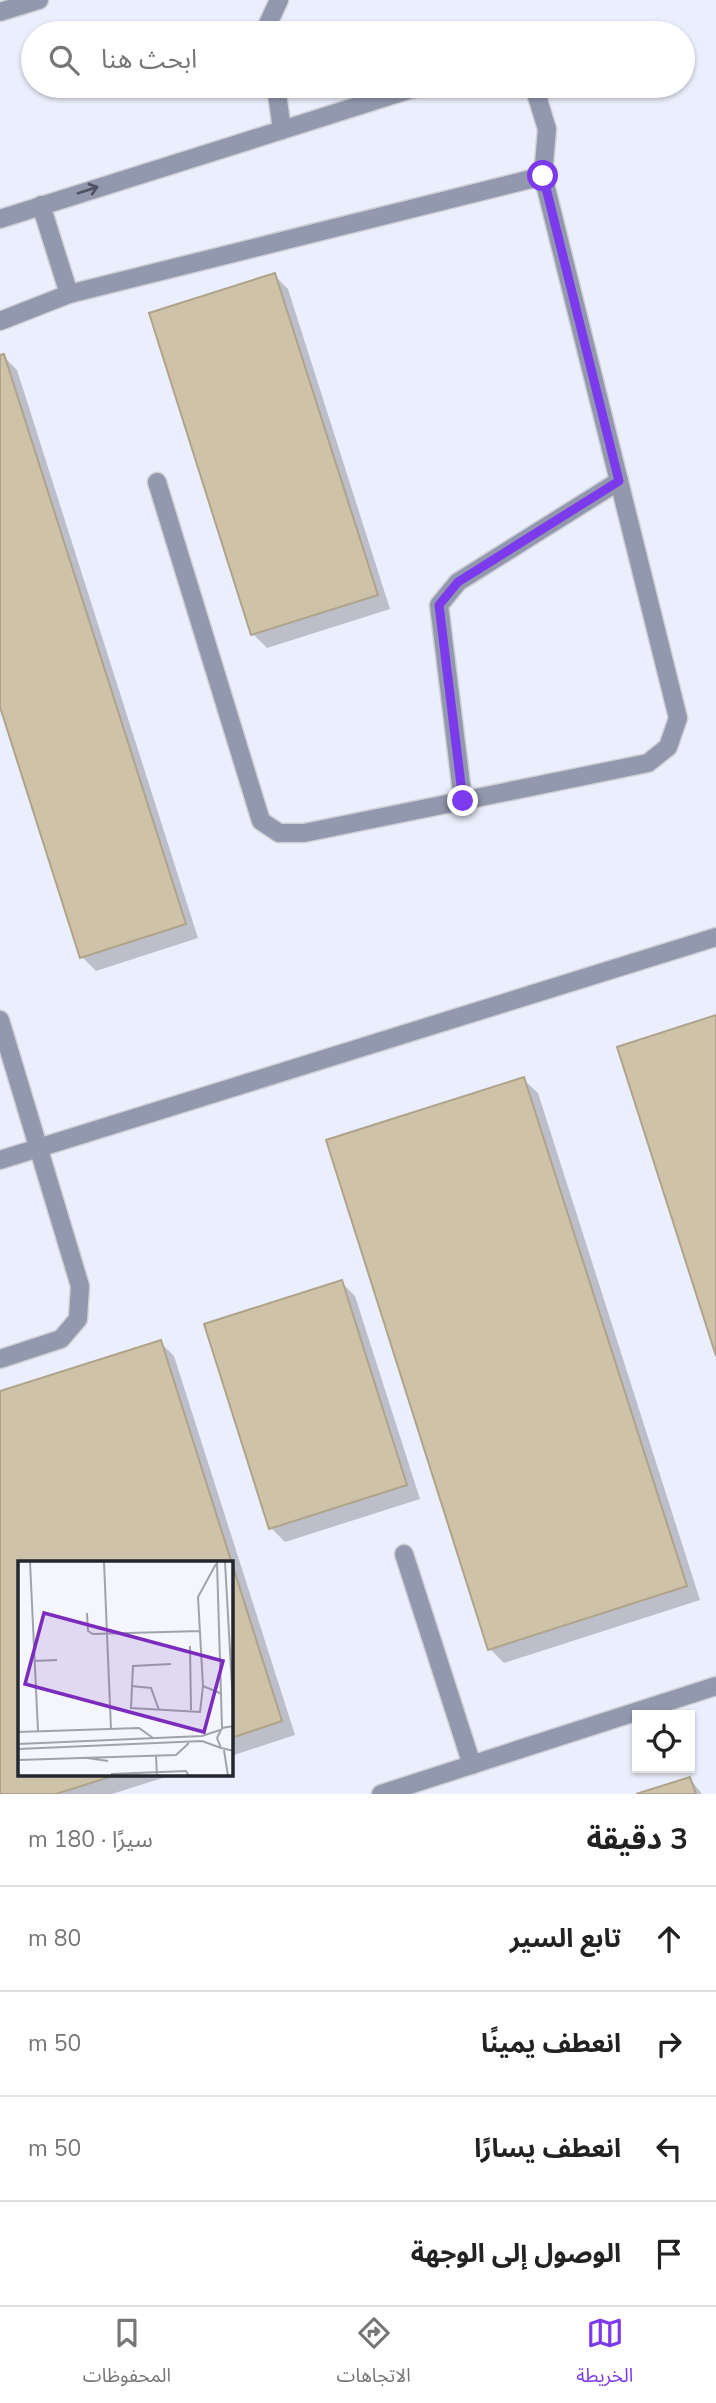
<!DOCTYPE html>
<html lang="ar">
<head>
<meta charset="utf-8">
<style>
	:root { --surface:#fff; --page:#f6f6f6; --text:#222; --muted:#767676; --line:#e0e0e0; --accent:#7c3aed }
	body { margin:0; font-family:"Nunito Sans","Noto Sans Arabic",sans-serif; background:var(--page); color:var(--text); direction:rtl }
	.controls { position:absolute; right:21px; bottom:21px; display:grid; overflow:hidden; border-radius:0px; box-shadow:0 2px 5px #0004 }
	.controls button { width:63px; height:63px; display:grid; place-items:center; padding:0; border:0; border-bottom:2px solid var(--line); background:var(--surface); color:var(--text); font:35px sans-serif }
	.stop { position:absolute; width:21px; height:21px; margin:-16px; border:5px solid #7c3aed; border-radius:50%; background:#fff }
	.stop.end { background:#7c3aed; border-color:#fff; box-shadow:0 2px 7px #0008 }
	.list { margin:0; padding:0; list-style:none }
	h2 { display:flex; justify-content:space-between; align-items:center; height:91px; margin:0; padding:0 28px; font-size:30px }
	h2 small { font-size:23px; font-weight:400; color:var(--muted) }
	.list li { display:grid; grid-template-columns:46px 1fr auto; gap:21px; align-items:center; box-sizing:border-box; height:105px; padding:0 28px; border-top:2px solid var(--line) }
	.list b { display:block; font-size:26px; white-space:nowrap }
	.list em { font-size:23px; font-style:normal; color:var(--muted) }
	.icon { flex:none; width:38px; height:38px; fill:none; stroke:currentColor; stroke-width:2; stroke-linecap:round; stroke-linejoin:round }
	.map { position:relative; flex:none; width:716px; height:1794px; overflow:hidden; direction:ltr }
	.search { position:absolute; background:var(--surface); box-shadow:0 2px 5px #0004; left:21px; right:21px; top:21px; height:77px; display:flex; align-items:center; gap:18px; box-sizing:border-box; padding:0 24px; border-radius:38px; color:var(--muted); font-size:26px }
	.sheet { height:511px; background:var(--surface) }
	nav { display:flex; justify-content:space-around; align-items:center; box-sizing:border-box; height:98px; border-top:2px solid var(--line); background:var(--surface); font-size:19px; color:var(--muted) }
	nav a { display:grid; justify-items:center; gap:4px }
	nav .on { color:var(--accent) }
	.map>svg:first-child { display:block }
	.built { fill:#ebeefc; fill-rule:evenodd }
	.shadow { fill:#0003 }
	.building { fill:#cec3a9; stroke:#afa48b; stroke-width:2 }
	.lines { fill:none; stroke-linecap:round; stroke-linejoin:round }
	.minor-casing { stroke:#cfd1d6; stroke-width:21 }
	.minor { stroke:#9298ae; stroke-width:18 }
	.oneway { stroke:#505462 }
	.route { stroke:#7c3aed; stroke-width:9 }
	.inset-road { fill:none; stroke:#a1a3aa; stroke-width:2 }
	.view { fill:#7b2cbf; fill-opacity:0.15; stroke:#7b2cbf; stroke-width:3.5 }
	.inset-edge { fill:none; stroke:#242630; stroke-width:3.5 }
</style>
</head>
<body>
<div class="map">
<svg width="716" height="1794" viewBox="0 0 716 1794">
	<rect width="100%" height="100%" fill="#f4f6fb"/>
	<path class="built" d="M0 0H716V1794H0ZM33 33H683V86H33ZM19 1563H231V1775H19ZM637 1715H690V1768H637Z"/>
	<g class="shadow">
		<polygon points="274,275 288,289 390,609 267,648 253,634"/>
		<polygon points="3,356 17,370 198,938 96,971 82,957 0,701 0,357"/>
		<polygon points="523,1079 538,1093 700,1600 504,1663 490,1649"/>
		<polygon points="341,1282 355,1296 420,1499 285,1542 271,1528"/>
		<polygon points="160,1342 174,1356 295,1735 231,1756 231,1563 19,1563 19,1775 172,1775 112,1794 0,1794 0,1393"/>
		<polygon points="690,1779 702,1794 642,1794"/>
	</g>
	<g class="building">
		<polygon points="275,273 378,595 251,635 149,313"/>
		<polygon points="4,354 186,924 80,958 0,707 0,355"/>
		<polygon points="716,1015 716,1356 617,1047"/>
		<polygon points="524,1077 687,1586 488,1650 326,1140"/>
		<polygon points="342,1280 407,1485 269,1529 204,1324"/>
		<polygon points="161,1340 282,1721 231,1738 231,1563 19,1563 19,1775 116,1775 56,1794 0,1794 0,1391"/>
		<polygon points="690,1777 696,1794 636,1794"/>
	</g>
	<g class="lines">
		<defs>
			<g id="minor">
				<polyline points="0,12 39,0"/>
				<polyline points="268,33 267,26 279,0"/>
				<polyline points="282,130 421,86"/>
				<polyline points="41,205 69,294"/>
				<polyline points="0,219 282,130 276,86"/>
				<polyline points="0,321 69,294 543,176"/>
				<polyline points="157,482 261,821 279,833 304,833 648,763 668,747 678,718 543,176 547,129 535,90 531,86"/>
				<polyline points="463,801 439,605 458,582 619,481"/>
				<polyline points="0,1020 80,1286 78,1319 61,1339 0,1359"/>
				<polyline points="0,1160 716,937"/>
				<polyline points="404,1554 472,1765"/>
				<polyline points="381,1794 716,1686"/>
			</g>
		</defs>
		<use href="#minor" class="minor-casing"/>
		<use href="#minor" class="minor"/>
	</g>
	<defs><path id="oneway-shaft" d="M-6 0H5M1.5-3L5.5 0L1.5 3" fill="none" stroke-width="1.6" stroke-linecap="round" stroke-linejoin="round" transform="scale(1.75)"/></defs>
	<use class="oneway" href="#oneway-shaft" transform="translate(88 190) rotate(-18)"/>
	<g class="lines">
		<polyline class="route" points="463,801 439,605 458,582 619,481 543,176"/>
	</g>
	<g transform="translate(18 1561)">
		<rect width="215" height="215" fill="#f4f6fb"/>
		<path class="inset-road" d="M12 1 20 170M86 1 93 168M199 1 204 167M207 1 216 161M198 3 180 36 185 125 204 133M69 52 70 70 75 73 182 70M172 85 173 149M16 100 39 99M153 103 115 105 113 147 182 151 185 125M113 125 133 127 141 149M216 165 204 167 199 177 203 187 216 190M0 171 121 167 135 177M0 183 184 175 202 169M0 188 184 180 203 187M206 189 210 215M138 194 139 215M69 197 90 200M0 199 158 194 171 182M93 213 168 210 171 215"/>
		<path class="view" d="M26 52 205 100 186 171 7 123Z"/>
		<rect width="215" height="215" class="inset-edge"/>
	</g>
</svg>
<div class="controls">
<button><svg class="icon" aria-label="locate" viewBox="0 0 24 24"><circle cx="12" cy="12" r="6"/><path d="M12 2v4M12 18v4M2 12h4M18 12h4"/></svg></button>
</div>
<div class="stop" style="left:543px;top:176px"></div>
<div class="stop end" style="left:463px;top:801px"></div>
<div class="search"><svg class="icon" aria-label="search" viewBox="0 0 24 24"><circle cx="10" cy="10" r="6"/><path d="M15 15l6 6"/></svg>ابحث هنا</div>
</div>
<section class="sheet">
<h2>3 دقيقة<small>سيرًا · 180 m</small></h2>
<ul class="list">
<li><svg class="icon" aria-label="ahead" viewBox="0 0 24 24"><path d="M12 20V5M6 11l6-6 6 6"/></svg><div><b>تابع السير</b></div><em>80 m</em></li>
<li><svg class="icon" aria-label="right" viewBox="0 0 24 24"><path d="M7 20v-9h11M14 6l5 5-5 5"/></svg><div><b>انعطف يمينًا</b></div><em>50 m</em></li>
<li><svg class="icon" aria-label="left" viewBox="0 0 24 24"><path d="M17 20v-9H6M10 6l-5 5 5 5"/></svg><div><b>انعطف يسارًا</b></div><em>50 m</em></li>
<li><svg class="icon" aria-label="arrive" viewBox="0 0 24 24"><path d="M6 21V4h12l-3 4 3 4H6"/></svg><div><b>الوصول إلى الوجهة</b></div></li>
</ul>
</section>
<nav>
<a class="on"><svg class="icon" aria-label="map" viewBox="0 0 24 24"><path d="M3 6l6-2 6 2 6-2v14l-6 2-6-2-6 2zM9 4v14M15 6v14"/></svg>الخريطة</a>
<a><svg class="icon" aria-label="directions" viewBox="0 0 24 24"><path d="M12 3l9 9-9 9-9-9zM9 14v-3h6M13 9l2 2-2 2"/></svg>الاتجاهات</a>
<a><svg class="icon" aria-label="saved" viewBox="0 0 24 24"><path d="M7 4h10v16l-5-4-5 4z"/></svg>المحفوظات</a>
</nav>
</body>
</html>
